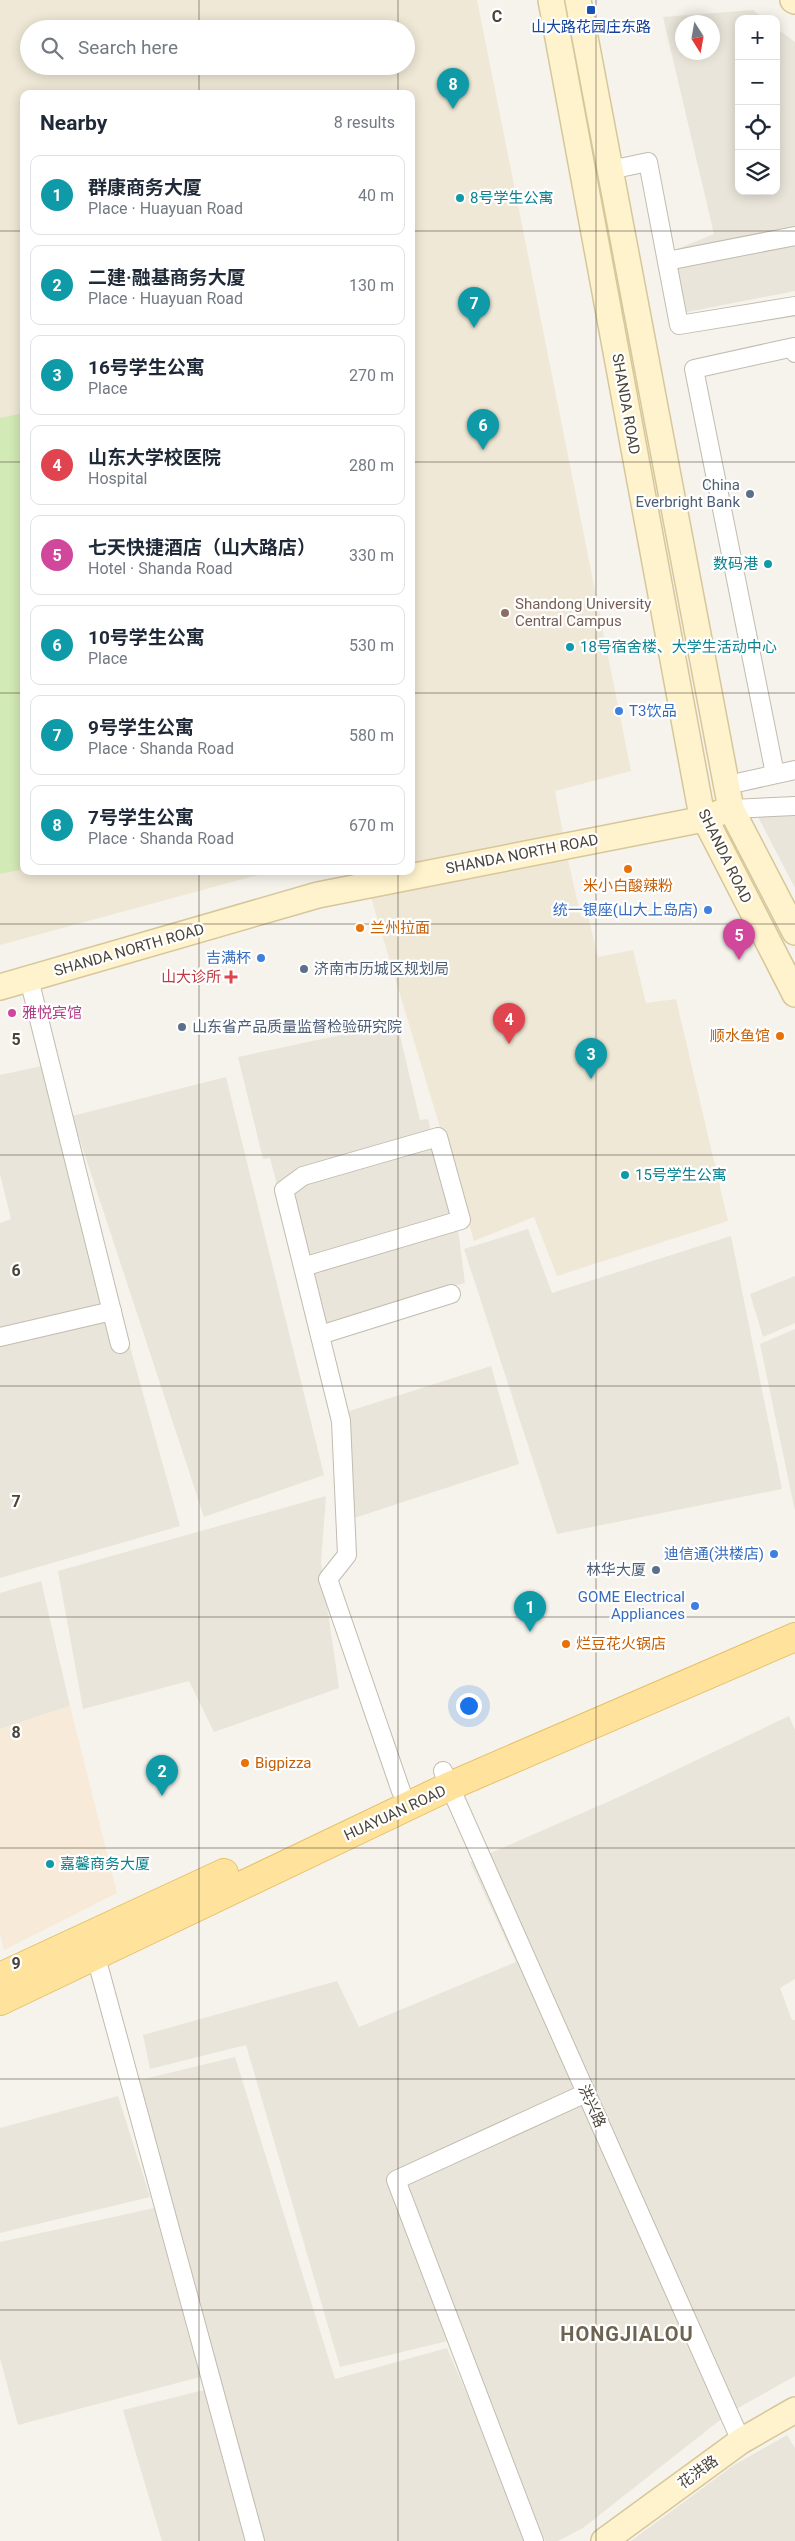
<!DOCTYPE html>
<html lang="en">
<head>
<meta charset="utf-8">
<style>
	:root { --surface:#fff; --page:#f6f6f7; --text:#1f2937; --muted:#747a83; --line:#e0e1e3; --accent:#fc3f1d }
	body { margin:0; font-family:Roboto,"Noto Sans SC",sans-serif; background:var(--page); color:var(--text) }
	.controls { position:absolute; right:15px; top:15px; display:grid; overflow:hidden; border-radius:10px; box-shadow:0 2px 12px #0003 }
	.controls button { width:45px; height:45px; display:grid; place-items:center; padding:0; border:0; border-bottom:1px solid var(--line); background:var(--surface); color:var(--text); font:25px sans-serif }
	.compass { position:absolute; left:675px; top:15px; width:45px; height:45px; border-radius:50%; background:var(--surface); box-shadow:0 2px 12px #0003; rotate:169deg }
	.you { position:absolute; left:468px; top:1705px; width:18px; height:18px; margin:-12px; border:4px solid #fff; border-radius:50%; background:#1a73e8; box-shadow:0 0 0 8px #1a73e833 }
	.badge { display:grid; place-items:center; width:32px; height:32px; border-radius:50%; background:var(--accent); color:#fff; font-size:16px; font-weight:700 }
	.pin { position:absolute; translate:-50% -41px; filter:drop-shadow(0 1px 2px #0008) }
	.pin::after { content:''; position:absolute; top:26px; width:18px; height:15px; background:inherit; clip-path:polygon(0 0,100% 0,50% 100%) }
	.list { margin:0; padding:0; list-style:none }
	h2 { display:flex; justify-content:space-between; align-items:center; height:65px; margin:0; padding:0 20px; font-size:21px }
	h2 small { font-size:16px; font-weight:400; color:var(--muted) }
	.list li { display:grid; grid-template-columns:32px 1fr auto; gap:15px; align-items:center; box-sizing:border-box; height:80px; margin:0 10px 10px; padding:0 10px; border:1px solid var(--line); border-radius:10px }
	.list b { display:block; font-size:19px; white-space:nowrap }
	.list p { margin:0; font-size:16px; white-space:nowrap; color:var(--muted) }
	.list em { font-size:16px; font-style:normal; color:var(--muted) }
	.icon { flex:none; width:28px; height:28px; fill:none; stroke:currentColor; stroke-width:2; stroke-linecap:round; stroke-linejoin:round }
	.map { position:relative; flex:none; width:795px; height:2541px; overflow:hidden }
	.search { position:absolute; background:var(--surface); box-shadow:0 2px 12px #0003; left:20px; top:20px; width:395px; height:55px; display:flex; align-items:center; gap:12px; box-sizing:border-box; padding:0 18px; border-radius:28px; color:var(--muted); font-size:19px }
	.panel { position:absolute; background:var(--surface); box-shadow:0 2px 12px #0003; left:20px; top:90px; width:395px; height:785px; border-radius:10px }
	.map>svg:first-child { display:block }
	.residential { fill:#eae5da; fill-rule:evenodd }
	.commercial { fill:#f7ead8 }
	.education { fill:#efe8d6; fill-rule:evenodd }
	.green { fill:#d2eab5 }
	.lines { fill:none; stroke-linecap:round; stroke-linejoin:round }
	.street-casing { stroke:#c2bbae; stroke-width:20 }
	.secondary-casing { stroke:#d6c79b; stroke-width:28 }
	.primary-casing { stroke:#e6c16a; stroke-width:30 }
	.street { stroke:#fff; stroke-width:18 }
	.secondary { stroke:#fff3cd; stroke-width:25 }
	.primary { stroke:#ffe39c; stroke-width:28 }
	.grid { fill:none; stroke:#4b4439; stroke-width:1; stroke-opacity:0.55 }
	.transit-dot { fill:#1a4fb4; stroke:#fff; stroke-width:2 }
	.culture-dot { fill:#0f9aa8; stroke:#fff; stroke-width:2 }
	.service-dot { fill:#5c6f8a; stroke:#fff; stroke-width:2 }
	.education-dot { fill:#8d6e63; stroke:#fff; stroke-width:2 }
	.shop-dot { fill:#3f7fe0; stroke:#fff; stroke-width:2 }
	.food-dot { fill:#e8710a; stroke:#fff; stroke-width:2 }
	.health-dot { fill:#e0444e; stroke:#fff; stroke-width:2 }
	.hotel-dot { fill:#d1479c; stroke:#fff; stroke-width:2 }
	.labels { text-anchor:middle; dominant-baseline:central; stroke-width:4.5; stroke-linejoin:round; paint-order:stroke }
	.transit-label { font-size:15px; fill:#164399; stroke:#fff }
	.culture-label { font-size:15px; fill:#0d838f; stroke:#fff; text-anchor:start }
	.street-label { font-size:15px; fill:#4b4439; stroke:#fff }
	.service-label { font-size:15px; fill:#4e5e75; stroke:#fff; text-anchor:end }
	.education-label { font-size:15px; fill:#785e54; stroke:#fff; text-anchor:start }
	.shop-label { font-size:15px; fill:#366cbe; stroke:#fff; text-anchor:end }
	.food-label { font-size:15px; fill:#c56008; stroke:#fff; text-anchor:start }
	.health-label { font-size:15px; fill:#be3a42; stroke:#fff; text-anchor:end }
	.hotel-label { font-size:15px; fill:#b23c85; stroke:#fff; text-anchor:start }
	.district-label { font-size:20px; font-weight:bold; letter-spacing:1px; fill:#6e6250; stroke:#fff }
	.grid-label { font-size:16px; text-anchor:middle; font-weight:bold; fill:#4b4439; stroke:#fff; stroke-width:4.5; stroke-linejoin:round; paint-order:stroke }
</style>
</head>
<body>
<div class="map">
<svg width="795" height="2541" viewBox="0 0 795 2541">
	<rect width="100%" height="100%" fill="#f6f3ec"/>
	<g class="residential">
		<path d="M753 10 764 19H739V191H776V28L795 42V291L682 313 670 252 714 234 663 17ZM682 22H712V52H682Z"/>
		<polygon points="757,815 795,815 795,888"/>
		<polygon points="397,1023 420,1120 428,1119 451,1215 456,1214 465,1283 314,1326 270,1158 263,1159 238,1057"/>
		<polygon points="51,1064 180,1526 0,1578 0,1223 11,1219 0,1174 0,1075"/>
		<polygon points="226,1077 324,1475 204,1517 72,1116"/>
		<polygon points="528,1229 552,1293 731,1236 782,1489 557,1534 464,1249"/>
		<polygon points="795,1276 795,1323 763,1337 750,1294"/>
		<polygon points="795,1329 795,1511 760,1344"/>
		<polygon points="491,1366 519,1464 348,1520 343,1413"/>
		<polygon points="326,1496 321,1563 339,1688 214,1732 189,1681 83,1709 58,1571"/>
		<polygon points="41,1581 70,1706 0,1729 0,1593"/>
		<polygon points="789,1716 795,1730 795,1979 780,1988 792,2020 795,2020 795,2376 729,2413 583,2528 558,2541 545,2541 452,2340 340,2367 246,2045 150,2069 143,2035 337,1981 359,2027 516,1962 470,1862 621,1796"/>
		<polygon points="235,2057 335,2379 447,2348 530,2541 162,2541 123,2410 212,2388 136,2081"/>
		<polygon points="118,2096 150,2197 0,2233 0,2128"/>
		<polygon points="154,2208 200,2377 18,2425 0,2358 0,2242"/>
		<polygon points="787,2435 795,2448 795,2541 631,2541 734,2465"/>
	</g>
	<polygon class="commercial" points="70,1706 117,1893 4,1950 0,1934 0,1729"/>
	<path class="education" d="M0 0H477L631 771 555 791 568 860 581 917 588 916 598 957 633 950 646 1003 676 999 728 1221 557 1276 534 1217 474 1241 363 871H411V94H24V871H273L0 945ZM29 29H406V66H29Z"/>
	<polygon class="green" points="24,413 24,869 0,874 0,418"/>
	<g class="lines">
		<defs>
			<g id="street">
				<polyline points="610,170 648,162 679,325 795,306"/>
				<polyline points="667,261 795,236"/>
				<polyline points="775,774 694,369 794,347 795,353"/>
				<polyline points="741,782 795,770"/>
				<polyline points="731,809 795,806"/>
				<polyline points="29,979 120,1344"/>
				<polyline points="303,1267 461,1220 438,1137 303,1176 284,1190 341,1421 347,1555 328,1579 401,1791"/>
				<polyline points="320,1335 451,1294"/>
				<polyline points="0,1337 112,1311"/>
				<polyline points="443,1771 741,2441"/>
				<polyline points="93,1946 255,2541"/>
				<polyline points="534,2541 396,2180 586,2093"/>
			</g>
			<g id="secondary">
				<polyline points="551,0 701,811 795,994"/>
				<polyline points="578,0 731,809 795,932"/>
				<polyline points="793,0 795,1"/>
				<polyline points="0,987 318,895 704,819 719,813"/>
				<polyline points="604,2541 741,2441 795,2410"/>
			</g>
			<g id="primary">
				<polyline points="0,1977 224,1873"/>
				<polyline points="0,2001 450,1786 795,1637"/>
			</g>
		</defs>
		<use href="#street" class="street-casing"/>
		<use href="#secondary" class="secondary-casing"/>
		<use href="#primary" class="primary-casing"/>
		<use href="#street" class="street"/>
		<use href="#secondary" class="secondary"/>
		<use href="#primary" class="primary"/>
	</g>
	<path class="grid" d="M199 0V29M398 0V29M596 0V2541M199 66V94M398 66V94M0 231H24M411 231H795M0 462H24M411 462H795M0 693H24M411 693H795M199 871V2541M398 871V2541M0 924H795M0 1155H795M0 1386H795M0 1617H795M0 1848H795M0 2079H795M0 2310H795"/>
	<rect class="transit-dot" x="586" y="5" width="10" height="10" rx="2.5"/>
	<g class="culture-dot">
		<circle cx="460" cy="198" r="5"/>
		<circle cx="768" cy="564" r="5"/>
		<circle cx="570" cy="647" r="5"/>
		<circle cx="625" cy="1175" r="5"/>
		<circle cx="50" cy="1864" r="5"/>
	</g>
	<g class="service-dot">
		<circle cx="750" cy="494" r="5"/>
		<circle cx="304" cy="969" r="5"/>
		<circle cx="182" cy="1027" r="5"/>
		<circle cx="656" cy="1570" r="5"/>
	</g>
	<circle class="education-dot" cx="505" cy="613" r="5"/>
	<g class="shop-dot">
		<circle cx="619" cy="711" r="5"/>
		<circle cx="708" cy="910" r="5"/>
		<circle cx="261" cy="958" r="5"/>
		<circle cx="774" cy="1554" r="5"/>
		<circle cx="695" cy="1606" r="5"/>
	</g>
	<g class="food-dot">
		<circle cx="628" cy="869" r="5"/>
		<circle cx="360" cy="928" r="5"/>
		<circle cx="780" cy="1036" r="5"/>
		<circle cx="566" cy="1644" r="5"/>
		<circle cx="245" cy="1763" r="5"/>
	</g>
	<path class="health-dot" d="M228.5 969.5h5v5h5v5h-5v5h-5v-5h-5v-5h5z"/>
	<circle class="hotel-dot" cx="12" cy="1013" r="5"/>
	<g class="labels">
		<g class="transit-label">
			<text x="591" y="27">山大路花园庄东路</text>
		</g>
		<g class="culture-label">
			<text x="470" y="198">8号学生公寓</text>
			<text x="758" y="564" text-anchor="end">数码港</text>
			<text x="580" y="647">18号宿舍楼、大学生活动中心</text>
			<text x="635" y="1175">15号学生公寓</text>
			<text x="60" y="1864">嘉馨商务大厦</text>
		</g>
		<g class="street-label">
			<text transform="translate(626 404) rotate(80)">SHANDA ROAD</text>
			<text transform="translate(522 854) rotate(-11)">SHANDA NORTH ROAD</text>
			<text transform="translate(725 856) rotate(64)">SHANDA ROAD</text>
			<text transform="translate(129 950) rotate(-16)">SHANDA NORTH ROAD</text>
			<text transform="translate(395 1813) rotate(-25)">HUAYUAN ROAD</text>
			<text transform="translate(592 2106) rotate(66)">洪兴路</text>
			<text transform="translate(698 2472) rotate(-36)">花洪路</text>
		</g>
		<g class="service-label">
			<text x="740" y="485">China<tspan x="740" dy="17">Everbright Bank</tspan></text>
			<text x="314" y="969" text-anchor="start">济南市历城区规划局</text>
			<text x="192" y="1027" text-anchor="start">山东省产品质量监督检验研究院</text>
			<text x="646" y="1570">林华大厦</text>
		</g>
		<g class="education-label">
			<text x="515" y="604">Shandong University<tspan x="515" dy="17">Central Campus</tspan></text>
		</g>
		<g class="shop-label">
			<text x="629" y="711" text-anchor="start">T3饮品</text>
			<text x="698" y="910">统一银座(山大上岛店)</text>
			<text x="251" y="958">吉满杯</text>
			<text x="764" y="1554">迪信通(洪楼店)</text>
			<text x="685" y="1597">GOME Electrical<tspan x="685" dy="17">Appliances</tspan></text>
		</g>
		<g class="food-label">
			<text x="628" y="886" text-anchor="middle">米小白酸辣粉</text>
			<text x="370" y="928">兰州拉面</text>
			<text x="770" y="1036" text-anchor="end">顺水鱼馆</text>
			<text x="576" y="1644">烂豆花火锅店</text>
			<text x="255" y="1763">Bigpizza</text>
		</g>
		<g class="health-label">
			<text x="221" y="977">山大诊所</text>
		</g>
		<g class="hotel-label">
			<text x="22" y="1013">雅悦宾馆</text>
		</g>
		<g class="district-label">
			<text x="627" y="2334">HONGJIALOU</text>
		</g>
	</g>
	<g class="grid-label">
		<text x="497" y="22">C</text>
		<text x="16" y="1045">5</text>
		<text x="16" y="1276">6</text>
		<text x="16" y="1507">7</text>
		<text x="16" y="1738">8</text>
		<text x="16" y="1969">9</text>
	</g>
</svg>
<div class="controls">
<button>+</button>
<button>−</button>
<button><svg class="icon" aria-label="locate" viewBox="0 0 24 24"><circle cx="12" cy="12" r="6"/><path d="M12 2v4M12 18v4M2 12h4M18 12h4"/></svg></button>
<button><svg class="icon" aria-label="layers" viewBox="0 0 24 24"><path d="M12 4l9 5-9 5-9-5zM3 14l9 5 9-5"/></svg></button>
</div>
<svg class="compass" viewBox="-18 -18 36 36"><path d="M0-13l5 13h-10z" fill="#e53935"/><path d="M0 13l5-13h-10z" fill="#747a83"/></svg>
<div class="you"></div>
<div class="pin badge" style="left:530px;top:1632px;background:#0f9aa8">1</div>
<div class="pin badge" style="left:162px;top:1796px;background:#0f9aa8">2</div>
<div class="pin badge" style="left:591px;top:1079px;background:#0f9aa8">3</div>
<div class="pin badge" style="left:509px;top:1044px;background:#e0444e">4</div>
<div class="pin badge" style="left:739px;top:960px;background:#d1479c">5</div>
<div class="pin badge" style="left:483px;top:450px;background:#0f9aa8">6</div>
<div class="pin badge" style="left:474px;top:328px;background:#0f9aa8">7</div>
<div class="pin badge" style="left:453px;top:109px;background:#0f9aa8">8</div>
<div class="search"><svg class="icon" aria-label="search" viewBox="0 0 24 24"><circle cx="10" cy="10" r="6"/><path d="M15 15l6 6"/></svg>Search here</div>
<section class="panel">
<h2>Nearby<small>8 results</small></h2>
<ul class="list">
<li><span class="badge" style="background:#0f9aa8">1</span><div><b>群康商务大厦</b><p>Place · Huayuan Road</p></div><em>40 m</em></li>
<li><span class="badge" style="background:#0f9aa8">2</span><div><b>二建·融基商务大厦</b><p>Place · Huayuan Road</p></div><em>130 m</em></li>
<li><span class="badge" style="background:#0f9aa8">3</span><div><b>16号学生公寓</b><p>Place</p></div><em>270 m</em></li>
<li><span class="badge" style="background:#e0444e">4</span><div><b>山东大学校医院</b><p>Hospital</p></div><em>280 m</em></li>
<li><span class="badge" style="background:#d1479c">5</span><div><b>七天快捷酒店（山大路店）</b><p>Hotel · Shanda Road</p></div><em>330 m</em></li>
<li><span class="badge" style="background:#0f9aa8">6</span><div><b>10号学生公寓</b><p>Place</p></div><em>530 m</em></li>
<li><span class="badge" style="background:#0f9aa8">7</span><div><b>9号学生公寓</b><p>Place · Shanda Road</p></div><em>580 m</em></li>
<li><span class="badge" style="background:#0f9aa8">8</span><div><b>7号学生公寓</b><p>Place · Shanda Road</p></div><em>670 m</em></li>
</ul>
</section>
</div>
</body>
</html>
